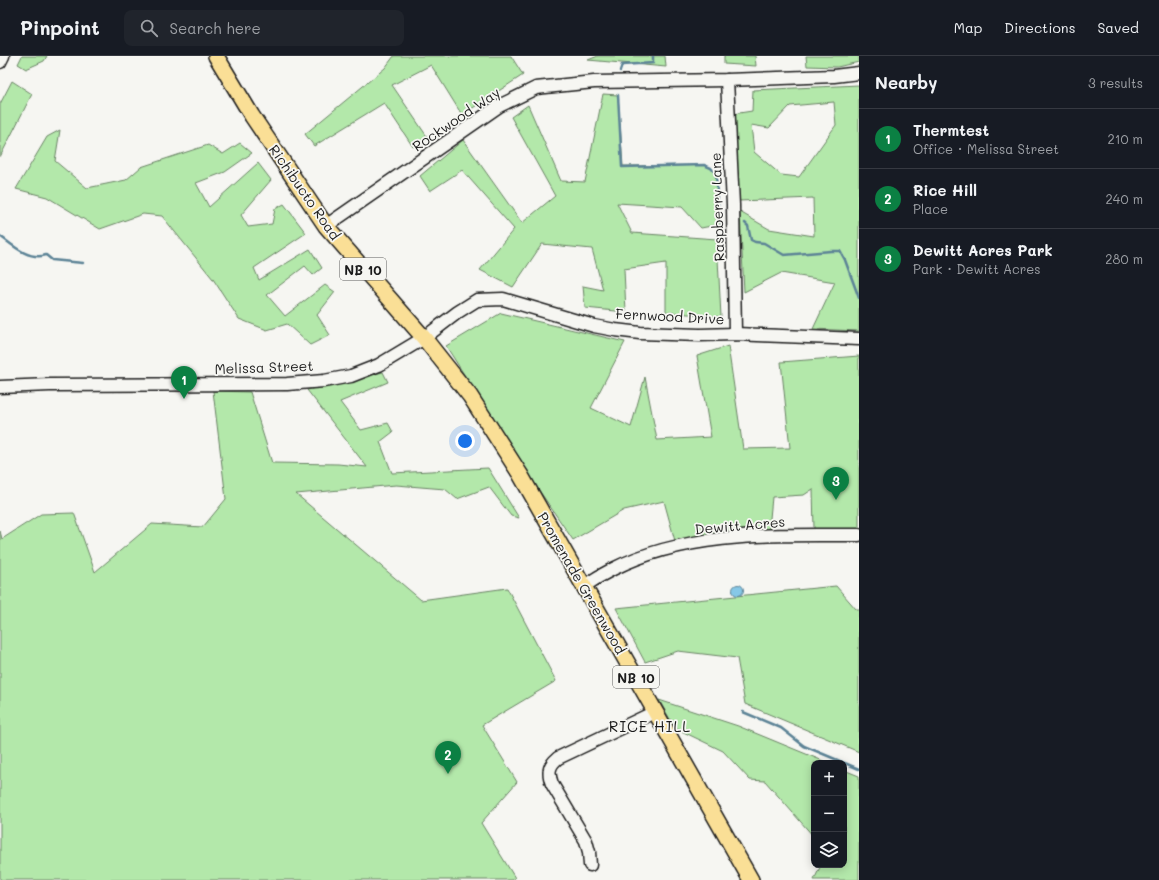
<!DOCTYPE html>
<html lang="en">
<head>
<meta charset="utf-8">
<style>
	:root { --surface:#171b24; --page:#20242c; --text:#f1f3f6; --muted:#9ea1a6; --line:#363941; --accent:#0b8043 }
	body { margin:0; font-family:Mali,sans-serif; background:var(--page); color:var(--text) }
	.controls { position:absolute; right:12px; bottom:12px; display:grid; overflow:hidden; border-radius:8px; box-shadow:0 2px 10px #0003 }
	.controls button { width:36px; height:36px; display:grid; place-items:center; padding:0; border:0; border-bottom:1px solid var(--line); background:var(--surface); color:var(--text); font:20px sans-serif }
	.you { position:absolute; left:465px; top:385px; width:14px; height:14px; margin:-10px; border:3px solid #fff; border-radius:50%; background:#1a73e8; box-shadow:0 0 0 6px #1a73e833 }
	.badge { display:grid; place-items:center; width:26px; height:26px; border-radius:50%; background:var(--accent); color:#fff; font-size:13px; font-weight:700 }
	.pin { position:absolute; translate:-50% -33px; filter:drop-shadow(0 1px 2px #0008) }
	.pin::after { content:''; position:absolute; top:21px; width:14px; height:12px; background:inherit; clip-path:polygon(0 0,100% 0,50% 100%) }
	.list { margin:0; padding:0; list-style:none }
	h2 { display:flex; justify-content:space-between; align-items:center; height:52px; margin:0; padding:0 16px; font-size:17px }
	h2 small { font-size:13px; font-weight:400; color:var(--muted) }
	.list li { display:grid; grid-template-columns:26px 1fr auto; gap:12px; align-items:center; box-sizing:border-box; height:60px; padding:0 16px; border-top:1px solid var(--line) }
	.list b { display:block; font-size:15px; white-space:nowrap }
	.list p { margin:0; font-size:13px; white-space:nowrap; color:var(--muted) }
	.list em { font-size:13px; font-style:normal; color:var(--muted) }
	.icon { flex:none; width:22px; height:22px; fill:none; stroke:currentColor; stroke-width:2; stroke-linecap:round; stroke-linejoin:round }
	.map { position:relative; flex:none; width:859px; height:824px; overflow:hidden }
	header { display:flex; align-items:center; gap:24px; box-sizing:border-box; height:56px; padding:0 20px; background:var(--surface); border-bottom:1px solid var(--line) }
	header strong { font-size:19px }
	nav { display:flex; gap:22px; margin-inline-start:auto; font-size:14px }
	.search { width:280px; height:36px; background:var(--page); display:flex; align-items:center; gap:10px; box-sizing:border-box; padding:0 14px; border-radius:8px; color:var(--muted); font-size:15px }
	main { display:flex }
	aside { flex:1; background:var(--surface) }
	.map>svg:first-child { display:block }
	.green { fill:#b3e8aa; stroke:#688263; fill-rule:evenodd }
	.water { fill:#86c8e7; stroke:#5c8396 }
	.lines { fill:none; stroke-linecap:round; stroke-linejoin:round }
	.stream { stroke:#5c8396; stroke-width:2.5 }
	.minor-casing { stroke:#1c1c1c; stroke-width:15 }
	.major-casing { stroke:#1c1c1c; stroke-width:18 }
	.minor { stroke:#f6f6f2; stroke-width:12 }
	.major { stroke:#fadf96; stroke-width:15 }
	.labels { text-anchor:middle; dominant-baseline:central; stroke-width:3.5; stroke-linejoin:round; paint-order:stroke }
	.shield { fill:#f6f6f2; stroke:#5d5d5c; stroke-width:1 }
	.shield-label { font-size:13px; font-weight:bold; fill:#1c1c1c }
	.street-label { font-size:14px; fill:#1c1c1c; stroke:#f6f6f2 }
	.neighbourhood-label { font-size:15px; letter-spacing:1px; fill:#1c1c1c; stroke:#f6f6f2 }
</style>
</head>
<body>
<header>
<strong>Pinpoint</strong>
<div class="search"><svg class="icon" aria-label="search" viewBox="0 0 24 24"><circle cx="10" cy="10" r="6"/><path d="M15 15l6 6"/></svg>Search here</div>
<nav><a>Map</a><a>Directions</a><a>Saved</a></nav>
</header>
<main>
<div class="map">
<svg width="859" height="824" viewBox="0 0 859 824">
	<rect width="100%" height="100%" fill="#f6f6f2"/>
	<filter id="ink" filterUnits="userSpaceOnUse"><feTurbulence type="fractalNoise" baseFrequency=".025" numOctaves="2"/><feDisplacementMap in="SourceGraphic" scale="8" xChannelSelector="R" yChannelSelector="G"/><feConvolveMatrix kernelMatrix="1 2 1 2 8 2 1 2 1" color-interpolation-filters="sRGB"/></filter>
	<g filter="url(#ink)">
		<g class="green">
			<polygon points="22,0 47,0 44,5 26,13 18,8"/>
			<polygon points="394,0 511,0 523,19 462,59 431,9 392,29 428,82 413,91 384,47 314,90 305,78 385,12"/>
			<polygon points="598,0 665,0 666,11 588,4"/>
			<polygon points="724,0 755,0 756,10 724,8"/>
			<polygon points="806,0 859,0 859,6 837,11 807,10"/>
			<polygon points="12,25 32,38 0,101 0,48"/>
			<path d="M859 29V275L813 273 835 226 781 217 744 236 740 156 769 173 814 180 813 142 739 145 733 58 752 55 753 34ZM834 46 836 69 799 121 781 119 754 96 751 69 769 72 790 50Z"/>
			<polygon points="603,38 618,39 623,110 704,109 711,112 716,118 719,162 722,168 701,172 682,151 617,147 632,177 717,183 721,261 666,256 666,207 624,213 626,256 585,252 583,230 603,234 592,193 542,188 513,231 480,214 514,173 462,114 430,135 420,120 463,84 522,167 555,140 511,61 528,49 561,125 585,126"/>
			<polygon points="60,74 55,105 87,132 126,124 141,111 208,89 223,98 240,87 252,97 225,116 196,127 209,151 258,107 271,124 241,159 248,171 272,168 275,153 284,148 306,177 254,212 259,224 310,193 322,212 313,219 305,210 267,239 285,260 325,229 335,236 317,259 330,279 310,289 287,268 267,274 239,263 213,223 162,160 143,158 100,173 47,141 16,133 47,81"/>
			<polygon points="501,257 625,286 591,352 631,371 645,321 657,384 711,381 697,300 728,290 743,393 790,392 781,306 859,300 859,473 814,473 813,433 804,439 772,441 769,473 675,485 664,445 624,454 573,484 521,408 446,290"/>
			<polygon points="383,316 388,326 340,346 361,374 388,367 393,376 380,386 392,417 488,412 519,462 511,460 489,431 457,443 445,433 396,429 296,438 421,544 507,532 556,625 482,669 517,726 481,767 515,822 512,824 0,824 0,475 2,483 41,458 74,457 95,516 152,468 203,471 226,443 213,335 250,336 272,407 338,408 367,411 307,334"/>
			<polygon points="836,530 856,553 859,553 859,696 745,648 737,602 678,595 645,606 616,552"/>
			<polygon points="659,644 738,670 828,707 814,707 814,781 765,725 750,724 723,695 675,672"/>
			<polygon points="844,714 859,720 859,824 814,824 821,809 844,809"/>
		</g>
		<circle class="water" cx="738" cy="534" r="5.5"/>
		<g class="lines">
			<g class="stream">
				<polyline points="620,15 622,9 653,7 653,0"/>
				<polyline points="618,39 622,111 704,109 711,112 716,118 719,162 722,168"/>
				<polyline points="745,167 748,170 751,184 755,186 764,187 784,199 831,195 840,195 845,204 859,242"/>
				<path d="M0 180C12 189 29 205 46 199L52 204 83 207"/>
				<polyline points="743,656 781,672 804,690 859,713"/>
			</g>
			<defs>
				<g id="minor">
					<polyline points="0,6 3,0"/>
					<polyline points="727,24 733,149 735,278"/>
					<polyline points="326,170 499,50 536,32 594,26 727,24 834,20 859,17"/>
					<polyline points="0,331 50,329 287,328 324,325 351,320 379,309 424,282 458,256 477,244 503,243 594,270 615,274 640,277 700,279 735,278 859,283"/>
					<path d="M584 530C593 524 603 518 613 513 688 475 777 479 859 479"/>
					<path d="M590 809 589 796 586 785 552 728C548 717 548 710 558 702L655 656"/>
				</g>
				<polyline id="major" points="216,0 252,60 326,170 424,282 470,340 520,418 751,824"/>
			</defs>
			<use href="#minor" class="minor-casing"/>
			<use href="#major" class="major-casing"/>
			<use href="#minor" class="minor"/>
			<use href="#major" class="major"/>
		</g>
	</g>
	<g class="labels">
		<g class="shield">
			<rect x="340" y="202" width="46" height="22" rx="3"/>
			<rect x="613" y="610" width="46" height="22" rx="3"/>
		</g>
		<g class="shield-label">
			<text x="363" y="213">NB 10</text>
			<text x="636" y="621">NB 10</text>
		</g>
		<g class="street-label">
			<text transform="translate(456 63) rotate(-34)">Rockwood Way</text>
			<text transform="translate(305 136) rotate(55)">Richibucto Road</text>
			<text transform="translate(717 151) rotate(-92)">Raspberry Lane</text>
			<text transform="translate(670 260) rotate(3)">Fernwood Drive</text>
			<text transform="translate(264 311) rotate(-2)">Melissa Street</text>
			<text transform="translate(740 469) rotate(-5)">Dewitt Acres</text>
			<text transform="translate(582 527) rotate(60)">Promenade Greenwood</text>
		</g>
		<g class="neighbourhood-label">
			<text x="650" y="670">RICE HILL</text>
		</g>
	</g>
</svg>
<div class="controls">
<button>+</button>
<button>−</button>
<button><svg class="icon" aria-label="layers" viewBox="0 0 24 24"><path d="M12 4l9 5-9 5-9-5zM3 14l9 5 9-5"/></svg></button>
</div>
<div class="you"></div>
<div class="pin badge" style="left:184px;top:343px">1</div>
<div class="pin badge" style="left:448px;top:718px">2</div>
<div class="pin badge" style="left:836px;top:444px">3</div>
</div>
<aside>
<h2>Nearby<small>3 results</small></h2>
<ul class="list">
<li><span class="badge">1</span><div><b>Thermtest</b><p>Office · Melissa Street</p></div><em>210 m</em></li>
<li><span class="badge">2</span><div><b>Rice Hill</b><p>Place</p></div><em>240 m</em></li>
<li><span class="badge">3</span><div><b>Dewitt Acres Park</b><p>Park · Dewitt Acres</p></div><em>280 m</em></li>
</ul>
</aside>
</main>
</body>
</html>
